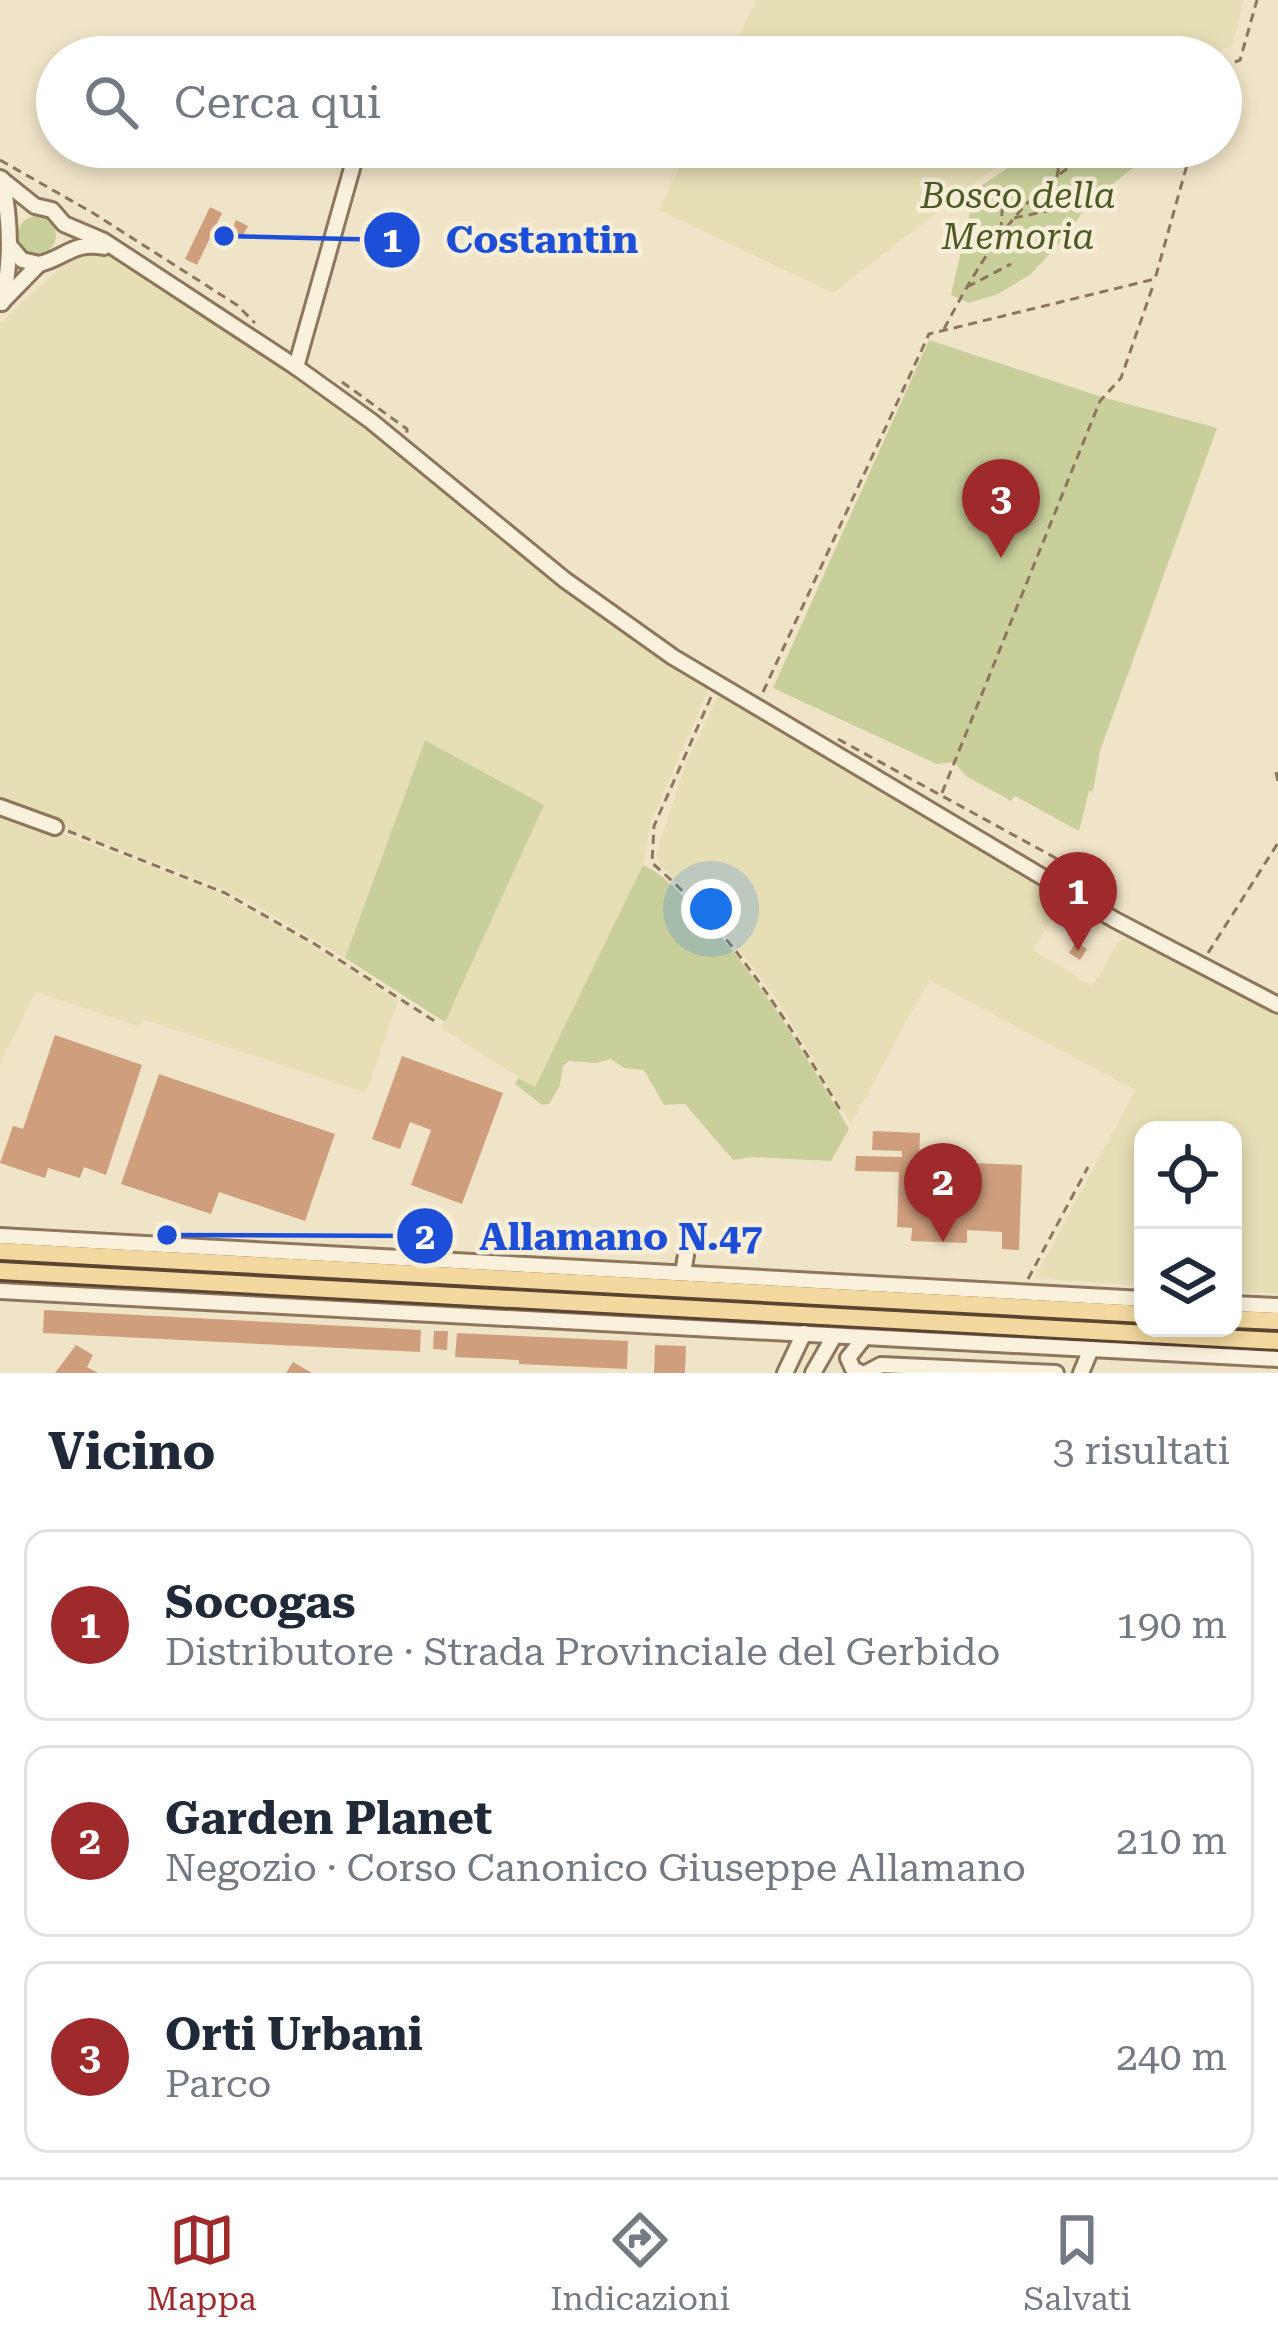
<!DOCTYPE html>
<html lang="it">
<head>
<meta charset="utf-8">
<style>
	:root { --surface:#fff; --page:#f2f2f3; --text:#1f2937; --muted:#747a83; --line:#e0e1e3; --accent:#9e2a2b }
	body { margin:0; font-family:"Roboto Serif",serif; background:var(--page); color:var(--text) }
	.controls { position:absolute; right:36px; bottom:36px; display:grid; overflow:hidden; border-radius:24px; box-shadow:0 6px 18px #0003 }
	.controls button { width:108px; height:108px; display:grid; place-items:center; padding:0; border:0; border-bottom:3px solid var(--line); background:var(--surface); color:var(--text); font:60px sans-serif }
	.you { position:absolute; left:711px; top:909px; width:42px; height:42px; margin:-30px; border:9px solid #fff; border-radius:50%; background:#1a73e8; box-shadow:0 0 0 18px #1a73e833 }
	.badge { display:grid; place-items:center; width:78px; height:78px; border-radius:50%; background:var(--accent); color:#fff; font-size:39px; font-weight:700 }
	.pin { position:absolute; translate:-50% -99px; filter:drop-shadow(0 3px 6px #0008) }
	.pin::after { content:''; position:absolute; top:63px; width:42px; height:36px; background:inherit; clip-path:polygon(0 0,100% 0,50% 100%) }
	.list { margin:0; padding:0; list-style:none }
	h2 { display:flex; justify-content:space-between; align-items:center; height:156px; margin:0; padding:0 48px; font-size:51px }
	h2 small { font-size:39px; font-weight:400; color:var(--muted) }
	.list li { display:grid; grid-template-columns:78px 1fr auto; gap:36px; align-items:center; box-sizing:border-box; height:192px; margin:0 24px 24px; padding:0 24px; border:3px solid var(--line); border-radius:24px }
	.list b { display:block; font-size:45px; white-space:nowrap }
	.list p { margin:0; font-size:39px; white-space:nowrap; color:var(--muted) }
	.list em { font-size:39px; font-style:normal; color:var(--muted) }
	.icon { flex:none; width:66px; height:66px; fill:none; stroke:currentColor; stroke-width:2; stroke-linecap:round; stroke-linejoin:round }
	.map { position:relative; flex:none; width:1278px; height:1373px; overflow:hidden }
	.search { position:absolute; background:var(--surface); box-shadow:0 6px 18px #0003; left:36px; right:36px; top:36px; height:132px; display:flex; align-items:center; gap:30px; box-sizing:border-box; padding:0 42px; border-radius:66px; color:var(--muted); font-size:45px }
	.sheet { height:804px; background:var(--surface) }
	nav { display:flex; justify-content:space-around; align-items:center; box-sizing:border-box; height:168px; border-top:3px solid var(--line); background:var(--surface); font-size:33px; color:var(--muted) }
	nav a { display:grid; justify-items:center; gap:6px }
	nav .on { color:var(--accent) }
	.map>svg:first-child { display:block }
	.farmland { fill:#e6deb5 }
	.green { fill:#c9cf9b }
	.building { fill:#cf9f7d }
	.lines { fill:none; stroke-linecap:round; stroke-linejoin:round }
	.minor-casing { stroke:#8d765c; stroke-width:20 }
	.major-casing { stroke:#5b4430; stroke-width:22 }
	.path { stroke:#8d765c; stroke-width:3; stroke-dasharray:9 6; stroke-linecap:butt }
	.minor { stroke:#faf1dc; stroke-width:14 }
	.major { stroke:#f3d9a0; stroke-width:16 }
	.labels { text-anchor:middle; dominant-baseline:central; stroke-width:9; stroke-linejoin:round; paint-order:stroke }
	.park-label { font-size:36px; font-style:italic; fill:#4d5a26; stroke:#f7eed8 }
	.leader { fill:none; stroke:#1d4ed8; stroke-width:4.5 }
	.callout-dot { fill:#1d4ed8; stroke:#f7eed8; stroke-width:4.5 }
	.mark-label { font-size:36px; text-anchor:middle; font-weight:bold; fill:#fff }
	.callout-label { font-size:39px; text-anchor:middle; font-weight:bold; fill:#1d4ed8; stroke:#f7eed8; stroke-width:9; stroke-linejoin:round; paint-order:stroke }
</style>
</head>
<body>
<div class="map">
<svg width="1278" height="1373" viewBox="0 0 1278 1373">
	<rect width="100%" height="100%" fill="#f0e4c8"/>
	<g class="farmland">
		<polygon points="756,0 1244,0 1233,44 1207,57 729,57"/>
		<polygon points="688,147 1022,147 833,293 659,210"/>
		<polygon points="92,248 109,253 345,410 530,563 709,688 651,822 643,865 535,1088 442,1028 544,805 426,740 345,958 252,903 195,878 0,803 0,323 54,273"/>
		<polygon points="719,693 1038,879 1048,894 1049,904 1058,909 1033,950 1092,986 1121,939 1134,937 1278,1012 1278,1294 1233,1291 1233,1130 1143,1130 1143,1286 1035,1278 1135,1090 929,980 851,1124 780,1004 748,960 660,865 656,854 687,761"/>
		<polygon points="0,810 213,890 296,935 398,1000 366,1093 143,1019 140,1027 35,992 0,1064"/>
	</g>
	<g class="green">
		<polygon points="1039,147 1159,147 1089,203 1064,238 1031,274 998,294 969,303 951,295 972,203 982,185"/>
		<circle cx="37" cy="235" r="19"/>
		<polygon points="929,340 1102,397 1217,428 1100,751 1093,791 1089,791 1079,831 1015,796 1011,801 966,776 954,762 937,764 773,688"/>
		<polygon points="425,740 544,805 445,1022 345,958"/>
		<path d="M643 865C664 874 677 891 693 907 758 972 802 1050 849 1129L831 1161 752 1157 733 1160 685 1104 664 1105 644 1070 624 1068 611 1059 596 1063 569 1061 563 1066 560 1085 549 1104 542 1105 515 1084 518 1078 535 1087Z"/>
	</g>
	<g class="building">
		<polygon points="210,207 222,213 197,265 185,259"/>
		<polygon points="236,220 248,226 242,237 231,231"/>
		<polygon points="1076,942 1087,949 1080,960 1069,953"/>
		<polygon points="55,1035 142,1065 106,1175 84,1167 80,1178 48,1168 45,1178 0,1163 13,1126 23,1129"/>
		<polygon points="402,1056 503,1093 462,1204 411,1185 431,1130 410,1122 400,1149 372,1139"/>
		<polygon points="159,1074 335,1134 305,1221 219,1192 211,1214 121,1184"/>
		<polygon points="873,1131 920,1133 919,1161 1022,1165 1019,1250 1002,1249 1002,1232 967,1230 967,1243 911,1241 912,1228 897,1227 899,1172 855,1171 856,1156 902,1157 902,1151 872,1150"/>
		<polygon points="44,1310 421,1330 420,1352 43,1333"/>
		<polygon points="434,1331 448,1331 447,1350 433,1349"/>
		<polygon points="457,1333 628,1341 627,1369 519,1364 519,1360 455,1357"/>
		<polygon points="76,1345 93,1355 87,1367 98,1373 55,1373"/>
		<polygon points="655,1345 686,1346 685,1373 654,1373"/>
		<polygon points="293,1362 312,1373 286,1373"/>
	</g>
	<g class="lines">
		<defs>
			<g id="minor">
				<polyline points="0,178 35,206 52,210 64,224 104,241 296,367 371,421 565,580 673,657 1115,920 1278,1005"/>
				<path d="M10 246 22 260 39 264C65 258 73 241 104 247"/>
				<polyline points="3,301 39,264"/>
				<path d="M2 303C12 261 11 222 2 179"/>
				<polyline points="296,367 358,147"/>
				<polyline points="0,807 55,827"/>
				<polyline points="0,1236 1143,1299"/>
				<polyline points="683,1273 690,1231"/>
				<polyline points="0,1291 1278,1359"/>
				<polyline points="1233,1304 1278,1306"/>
				<polyline points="785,1373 804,1333"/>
				<polyline points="813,1373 833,1338"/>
				<polyline points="861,1373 853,1369 848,1358 863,1339"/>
				<polyline points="866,1373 881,1365 1056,1373"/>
				<polyline points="1081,1373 1091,1349"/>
			</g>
			<g id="major">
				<polyline points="0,1251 1143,1314"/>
				<polyline points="0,1271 1278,1341"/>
				<polyline points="1233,1319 1278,1321"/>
			</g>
		</defs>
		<use href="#minor" class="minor-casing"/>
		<use href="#major" class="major-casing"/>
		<g class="path">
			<polyline points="1221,68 1240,60 1257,0"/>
			<polyline points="0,160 93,213 237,305 255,323"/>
			<polyline points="1057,177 1062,147"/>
			<polyline points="1014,218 1057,209"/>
			<polyline points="1001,231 1003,194"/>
			<polyline points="967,287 1011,264"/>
			<path d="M944 329C982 257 1027 180 1107 147"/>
			<polyline points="342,382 407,429 407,434"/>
			<polyline points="763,692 929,334 1155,279 1192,147"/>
			<path d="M711 697 654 826 652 863C734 933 788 1022 842 1113"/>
			<polyline points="838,739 1072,867 1085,886"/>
			<polyline points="1276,772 1278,782"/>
			<polyline points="942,793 1100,401 1121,378 1154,283"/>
			<polyline points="68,831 225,893 313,943 439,1024"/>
			<polyline points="1208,953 1278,843"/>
			<polyline points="1028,1279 1088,1167"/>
		</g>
		<use href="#minor" class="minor"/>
		<use href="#major" class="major"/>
	</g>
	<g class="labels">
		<g class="park-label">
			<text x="1018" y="196">Bosco della<tspan x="1018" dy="41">Memoria</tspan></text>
		</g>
	</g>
	<path class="leader" d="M224 236L392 240M167 1235L425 1236"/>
	<g class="callout-dot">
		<circle cx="224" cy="236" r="12"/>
		<circle cx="167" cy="1235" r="12"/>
		<circle cx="392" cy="240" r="30"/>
		<circle cx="425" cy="1236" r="30"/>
	</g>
	<g class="mark-label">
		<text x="392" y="252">1</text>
		<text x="425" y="1249">2</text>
	</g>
	<g class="callout-label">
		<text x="542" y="253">Costantin</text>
		<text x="621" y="1250">Allamano N.47</text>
	</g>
</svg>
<div class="controls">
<button><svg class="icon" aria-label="locate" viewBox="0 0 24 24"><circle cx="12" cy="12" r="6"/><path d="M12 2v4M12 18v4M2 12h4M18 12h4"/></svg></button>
<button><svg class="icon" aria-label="layers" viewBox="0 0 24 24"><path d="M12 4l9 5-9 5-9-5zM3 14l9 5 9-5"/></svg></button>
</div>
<div class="you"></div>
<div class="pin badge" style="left:1078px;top:951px">1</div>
<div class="pin badge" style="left:943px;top:1242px">2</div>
<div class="pin badge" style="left:1001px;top:558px">3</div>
<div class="search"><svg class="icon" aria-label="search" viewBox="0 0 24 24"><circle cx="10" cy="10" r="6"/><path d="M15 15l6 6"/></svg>Cerca qui</div>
</div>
<section class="sheet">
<h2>Vicino<small>3 risultati</small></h2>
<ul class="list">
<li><span class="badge">1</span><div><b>Socogas</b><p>Distributore · Strada Provinciale del Gerbido</p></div><em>190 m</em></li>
<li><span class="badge">2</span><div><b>Garden Planet</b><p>Negozio · Corso Canonico Giuseppe Allamano</p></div><em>210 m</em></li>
<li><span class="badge">3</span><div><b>Orti Urbani</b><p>Parco</p></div><em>240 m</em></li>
</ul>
</section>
<nav>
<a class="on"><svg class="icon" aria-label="map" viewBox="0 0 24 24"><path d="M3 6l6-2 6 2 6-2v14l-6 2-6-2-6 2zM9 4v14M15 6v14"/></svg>Mappa</a>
<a><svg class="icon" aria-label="directions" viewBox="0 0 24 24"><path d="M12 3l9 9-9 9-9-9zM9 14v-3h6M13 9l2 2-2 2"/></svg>Indicazioni</a>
<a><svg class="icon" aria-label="saved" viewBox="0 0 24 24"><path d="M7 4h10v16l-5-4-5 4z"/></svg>Salvati</a>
</nav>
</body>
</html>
